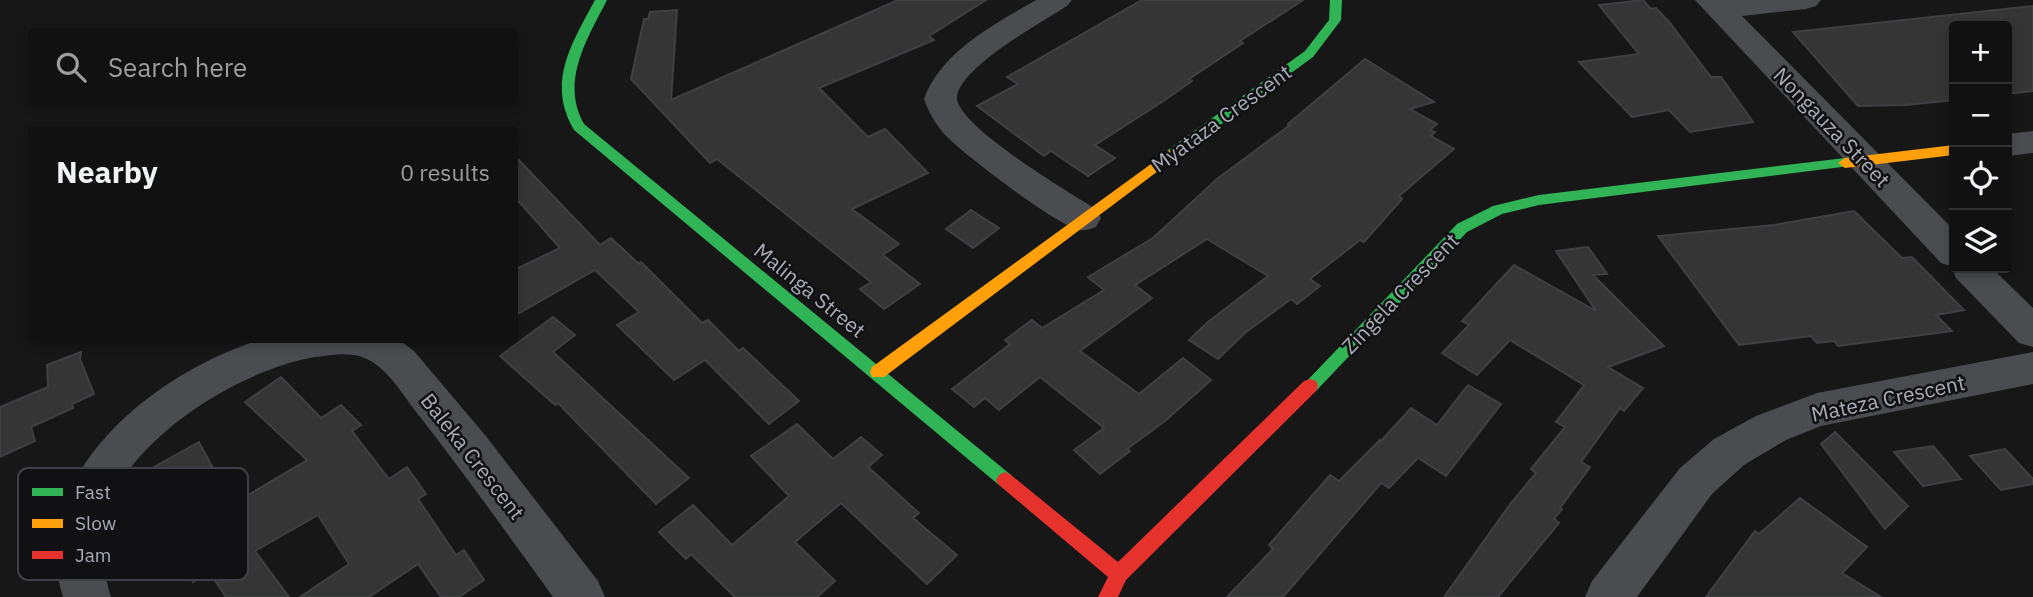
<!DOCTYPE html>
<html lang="en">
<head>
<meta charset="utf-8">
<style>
	:root { --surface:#111; --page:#1a1a1a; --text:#f1f3f6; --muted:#9c9d9f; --line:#303131 }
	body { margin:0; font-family:"IBM Plex Sans",sans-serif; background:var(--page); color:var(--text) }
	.controls { position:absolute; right:21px; top:21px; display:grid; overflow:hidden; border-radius:7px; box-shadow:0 4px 10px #0003 }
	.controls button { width:63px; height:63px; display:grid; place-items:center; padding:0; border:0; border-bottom:2px solid var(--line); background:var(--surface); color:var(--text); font:35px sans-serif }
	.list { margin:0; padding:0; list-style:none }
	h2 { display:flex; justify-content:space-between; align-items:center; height:91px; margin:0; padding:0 28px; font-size:30px }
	h2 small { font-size:23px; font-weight:400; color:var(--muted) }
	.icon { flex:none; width:38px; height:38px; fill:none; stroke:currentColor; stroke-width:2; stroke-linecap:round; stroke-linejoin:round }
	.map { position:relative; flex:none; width:2033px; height:597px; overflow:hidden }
	.search { position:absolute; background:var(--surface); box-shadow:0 4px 10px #0003; left:28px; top:28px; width:490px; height:77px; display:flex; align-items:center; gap:18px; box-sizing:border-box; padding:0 24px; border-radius:7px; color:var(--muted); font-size:26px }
	.panel { position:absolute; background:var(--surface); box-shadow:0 4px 10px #0003; left:28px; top:126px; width:490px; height:217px; border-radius:7px }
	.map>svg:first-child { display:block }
	.building { fill:#353536; stroke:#3f4043; stroke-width:2 }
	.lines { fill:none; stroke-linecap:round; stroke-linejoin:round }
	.street { fill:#4b4c50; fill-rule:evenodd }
	.fast { fill:#30b455; fill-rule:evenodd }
	.slow { fill:#ff9f0a; fill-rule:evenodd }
	.jam { fill:#e5322d; fill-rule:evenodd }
	.labels { text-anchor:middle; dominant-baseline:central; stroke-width:5; stroke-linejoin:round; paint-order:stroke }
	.street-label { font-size:21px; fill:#a8adb8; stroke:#111113 }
	.key { fill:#111113; stroke:#3e4045; stroke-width:2 }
	.key-label { font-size:19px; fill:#a8adb8 }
</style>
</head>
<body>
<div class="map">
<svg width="2033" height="597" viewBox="0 0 2033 597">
	<rect width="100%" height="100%" fill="#171717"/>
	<g class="building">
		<polygon points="898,0 986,0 929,36 934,40 819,88 868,137 885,129 928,173 852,209 899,244 883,255 920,284 884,309 860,289 871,282 717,159 710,163 631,79 644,19 648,19 650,12 677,10 671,100"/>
		<polygon points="1142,0 1303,0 1240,41 1243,43 1189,79 1192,81 1162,102 1095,145 1115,158 1088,176 1051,151 1044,156 977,106 1018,84 1007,77"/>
		<polygon points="1643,0 1651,9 1656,8 1670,23 1711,77 1721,77 1753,122 1690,132 1669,110 1632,117 1579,62 1639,54 1599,5"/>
		<polygon points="2033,6 2033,91 2007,94 2007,26 1954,26 1954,100 1905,105 1858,106 1793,32"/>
		<polygon points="1365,59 1434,102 1410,109 1437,124 1430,130 1435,132 1431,136 1454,149 1399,196 1402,199 1364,242 1360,240 1310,279 1320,286 1297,304 1291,299 1246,332 1218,359 1189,340 1208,322 1268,276 1207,239 1135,285 1152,298 1080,351 1139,394 1183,358 1211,380 1165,421 1127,449 1130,451 1100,474 1074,450 1104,428 1040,377 999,410 985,398 974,407 952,389 1010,344 1005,340 1032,320 1042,328 1104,290 1088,277 1153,238 1217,179 1290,125 1288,124"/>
		<polygon points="514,155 600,245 611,238 639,264 641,262 702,323 708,320 739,351 743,348 799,401 769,424 705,360 674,380 617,325 639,312 595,270 514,316 514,270 560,248 514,196"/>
		<polygon points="971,210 999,228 973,248 946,229"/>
		<polygon points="1854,211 1902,258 1912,257 1964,310 1936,315 1952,331 1838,346 1834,341 1817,343 1811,336 1739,345 1658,236 1774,225"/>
		<polygon points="1588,247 1607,274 1593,275 1664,346 1608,367 1643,388 1624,411 1620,408 1581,462 1590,467 1560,508 1562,509 1554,519 1559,523 1498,597 1444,597 1511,503 1536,473 1531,469 1565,427 1556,422 1584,385 1510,340 1477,375 1442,353 1469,325 1462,321 1514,265 1596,311 1556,251"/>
		<polygon points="553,317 575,335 553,352 689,478 656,504 558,403 555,405 500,356"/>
		<polygon points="81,352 80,359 94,394 72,404 73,408 31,427 35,441 0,457 0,407 48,387 47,365"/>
		<polygon points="281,377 321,418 341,405 361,425 352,431 389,479 407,467 426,494 418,499 456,555 464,550 484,580 459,597 441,597 418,564 369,597 300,597 349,564 318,515 255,551 289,597 226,597 209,572 193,582 178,553 191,545 175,498 154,467 199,442 221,483 224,481 233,504 307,460 245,402"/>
		<polygon points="1468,385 1501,404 1446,476 1418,458 1389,488 1381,483 1283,597 1227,597 1273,549 1269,545 1330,475 1339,481 1380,440 1381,441 1411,408 1437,425"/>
		<polygon points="797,424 833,459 861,437 882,455 868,467 919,513 913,518 957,555 927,584 841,503 795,542 835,581 817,597 735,597 691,554 686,559 659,532 693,505 732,545 789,496 751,456"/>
		<polygon points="1835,432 1908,506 1885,529 1821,444"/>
		<polygon points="1933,446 1961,479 1923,486 1894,452"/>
		<polygon points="2005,449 2033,479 2033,484 2001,490 1970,456"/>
		<polygon points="1800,498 1867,547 1842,573 1881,597 1706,597 1755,531 1759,534"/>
	</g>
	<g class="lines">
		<g class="street">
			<path d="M1036 0H1072L1067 6C1042 22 962 66 957 96 953 124 1072 194 1096 209L1101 218 1096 227C1090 229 1085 231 1080 230 1057 226 965 155 946 136 936 125 929 113 924 99 941 51 995 24 1036 0Z"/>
			<polygon points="1695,0 1821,0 1816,6 1806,9 1742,16 1954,230 1954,268 1992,268 2033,308 2033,347 2019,343 1956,278 1951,266 1941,263"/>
			<polygon points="2033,131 2033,153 2007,156 2007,134"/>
			<path d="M259 340H399L414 351 485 435 598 581 605 597H553C508 535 464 473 417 413 403 395 388 369 367 359 350 351 332 355 315 357 245 369 153 425 117 488 99 519 100 564 111 597H63C25 473 156 373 259 340Z"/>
			<polygon points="2033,352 2033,384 1821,426 1786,440 1744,465 1712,494 1637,597 1585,597 1592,581 1680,468 1714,439 1756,416 1817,393"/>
		</g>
		<g class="fast">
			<path d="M595 0H607C587 39 560 82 584 124L1011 475 1014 480 1011 485 1005 488 999 485 574 130C546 83 572 43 595 0Z"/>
			<polygon points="1330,0 1342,0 1341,20 1313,57 1178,156 1168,156 1166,153 1168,150 1305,51 1329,20"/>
			<polygon points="1845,158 1852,163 1850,166 1539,205 1502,214 1467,232 1316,391 1310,393 1304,391 1302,386 1457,224 1493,206 1539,195"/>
		</g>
		<g class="slow">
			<polygon points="1954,145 1954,155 1845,168 1838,163 1845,158"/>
			<polygon points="1173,148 1178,150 1180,153 1178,156 884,377 872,377 870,372 872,367"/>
		</g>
		<polygon class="jam" points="1310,379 1316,381 1318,386 1316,391 1126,580 1118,597 1098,597 1108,577 999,485 996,480 999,475 1005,472 1011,475 1118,562 1304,381"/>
	</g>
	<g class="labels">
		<g class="street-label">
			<text transform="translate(1221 118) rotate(-36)">Myataza Crescent</text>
			<text transform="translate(1832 127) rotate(46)">Nongauza Street</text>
			<text transform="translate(810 290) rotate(39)">Malinga Street</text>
			<text transform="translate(1400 293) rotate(-46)">Zingela Crescent</text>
			<text transform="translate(1888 398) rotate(-12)">Mateza Crescent</text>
			<text transform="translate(473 456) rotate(52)">Baleka Crescent</text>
		</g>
	</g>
	<rect x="18" y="468" width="230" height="112" rx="10" class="key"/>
	<rect x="32" y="488" width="31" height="8" fill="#30b455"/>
	<rect x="32" y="519" width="31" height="9" fill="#ff9f0a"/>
	<rect x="32" y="551" width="31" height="8" fill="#e5322d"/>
	<g class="key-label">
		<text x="75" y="499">Fast</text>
		<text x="75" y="530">Slow</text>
		<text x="75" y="562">Jam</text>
	</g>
</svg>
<div class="controls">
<button>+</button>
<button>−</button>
<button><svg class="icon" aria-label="locate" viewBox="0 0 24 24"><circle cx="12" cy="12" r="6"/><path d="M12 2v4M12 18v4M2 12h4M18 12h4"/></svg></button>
<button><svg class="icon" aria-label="layers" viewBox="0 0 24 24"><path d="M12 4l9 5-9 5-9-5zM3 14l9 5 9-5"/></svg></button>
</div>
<div class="search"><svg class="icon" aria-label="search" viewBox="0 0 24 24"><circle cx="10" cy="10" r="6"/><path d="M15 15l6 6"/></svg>Search here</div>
<section class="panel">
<h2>Nearby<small>0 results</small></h2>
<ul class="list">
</ul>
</section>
</div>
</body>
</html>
